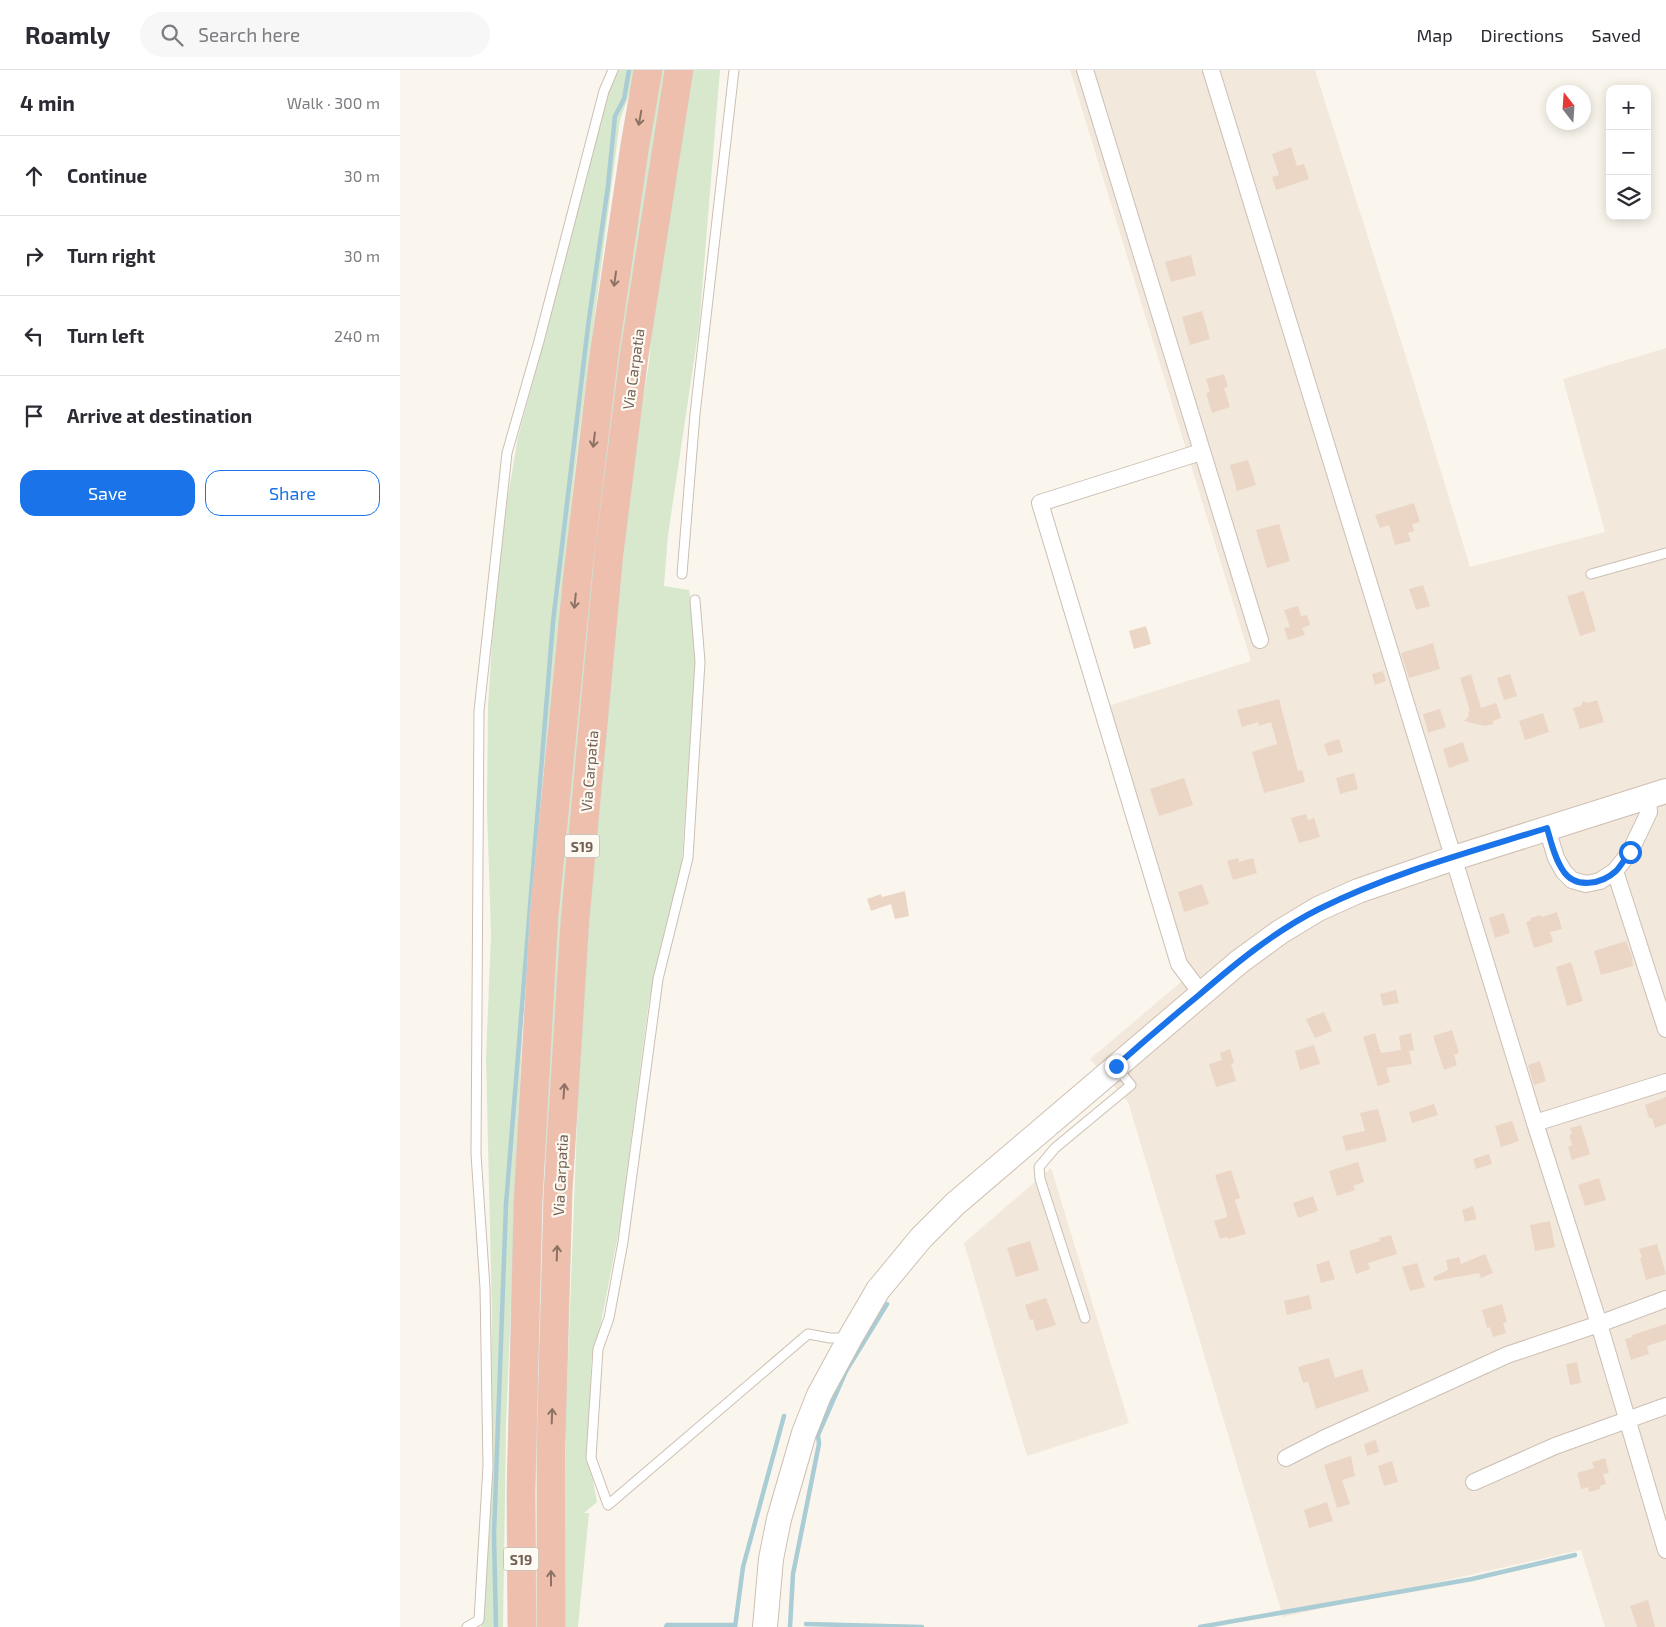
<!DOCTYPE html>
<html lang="en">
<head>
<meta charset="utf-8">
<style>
	:root { --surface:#fff; --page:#f7f7f7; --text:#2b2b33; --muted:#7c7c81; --line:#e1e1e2; --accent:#1a73e8 }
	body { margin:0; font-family:"Exo 2",sans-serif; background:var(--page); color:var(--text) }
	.controls { position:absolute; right:15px; top:15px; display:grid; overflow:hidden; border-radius:10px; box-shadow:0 2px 12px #0003 }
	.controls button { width:45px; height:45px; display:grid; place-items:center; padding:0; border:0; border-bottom:1px solid var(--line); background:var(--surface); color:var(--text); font:25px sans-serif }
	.compass { position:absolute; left:1146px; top:15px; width:45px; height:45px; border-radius:50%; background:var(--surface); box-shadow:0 2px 12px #0003; rotate:343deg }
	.stop { position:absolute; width:15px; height:15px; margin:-11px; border:4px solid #1a73e8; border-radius:50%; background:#fff }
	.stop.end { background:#1a73e8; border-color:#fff; box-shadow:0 1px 5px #0008 }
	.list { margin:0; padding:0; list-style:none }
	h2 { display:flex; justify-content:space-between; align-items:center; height:65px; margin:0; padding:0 20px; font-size:21px }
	h2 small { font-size:16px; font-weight:400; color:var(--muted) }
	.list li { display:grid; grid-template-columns:32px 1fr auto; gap:15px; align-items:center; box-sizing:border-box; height:80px; padding:0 20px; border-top:1px solid var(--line) }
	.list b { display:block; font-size:19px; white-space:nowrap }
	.list em { font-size:16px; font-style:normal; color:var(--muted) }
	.actions { display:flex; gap:10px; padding:15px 20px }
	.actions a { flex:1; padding:11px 0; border:1px solid var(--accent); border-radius:15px; text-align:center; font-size:18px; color:var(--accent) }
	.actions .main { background:var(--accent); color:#fff }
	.icon { flex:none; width:28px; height:28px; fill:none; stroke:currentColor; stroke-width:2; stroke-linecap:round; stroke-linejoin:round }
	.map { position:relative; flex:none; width:1266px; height:1557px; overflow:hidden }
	header { display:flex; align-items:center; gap:30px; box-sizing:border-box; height:70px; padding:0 25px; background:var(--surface); border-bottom:1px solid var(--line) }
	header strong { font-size:24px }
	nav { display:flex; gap:28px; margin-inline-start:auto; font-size:18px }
	.search { width:350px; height:45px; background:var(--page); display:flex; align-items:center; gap:12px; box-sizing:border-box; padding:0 18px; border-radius:28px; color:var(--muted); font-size:19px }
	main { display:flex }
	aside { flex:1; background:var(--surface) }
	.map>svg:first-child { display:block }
	.residential { fill:#f2e8dc }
	.green { fill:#d7e8cc }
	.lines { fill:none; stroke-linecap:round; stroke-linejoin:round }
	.stream { stroke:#aaccd4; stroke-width:4.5 }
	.building { fill:#ebd6c6 }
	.lane-casing { stroke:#ccbfb3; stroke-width:11 }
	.street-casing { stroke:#ccbfb3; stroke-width:18 }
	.secondary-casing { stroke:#cfbfb1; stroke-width:26 }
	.highway-casing { stroke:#d8d2cf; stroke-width:29 }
	.lane { stroke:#fff; stroke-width:9 }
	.street { stroke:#fff; stroke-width:16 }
	.secondary { stroke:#fff; stroke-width:24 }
	.highway { stroke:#edbfac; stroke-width:28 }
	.oneway { stroke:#8c7264 }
	.route { stroke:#1a73e8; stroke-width:6 }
	.labels { text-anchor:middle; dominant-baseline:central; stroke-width:4.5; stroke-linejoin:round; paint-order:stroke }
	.shield { fill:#fdfaf3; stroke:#9d8e82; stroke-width:1 }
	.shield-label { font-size:14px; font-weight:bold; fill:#745f52 }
	.street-label { font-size:15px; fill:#745f52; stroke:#fdfaf3 }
</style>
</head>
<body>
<header>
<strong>Roamly</strong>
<div class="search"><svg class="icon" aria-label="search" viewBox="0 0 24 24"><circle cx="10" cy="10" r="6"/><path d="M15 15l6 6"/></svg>Search here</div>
<nav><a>Map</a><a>Directions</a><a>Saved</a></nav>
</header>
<main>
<aside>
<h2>4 min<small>Walk · 300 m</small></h2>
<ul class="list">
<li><svg class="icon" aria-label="ahead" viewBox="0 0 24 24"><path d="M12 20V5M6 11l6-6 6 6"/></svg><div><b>Continue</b></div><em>30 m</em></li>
<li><svg class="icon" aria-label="right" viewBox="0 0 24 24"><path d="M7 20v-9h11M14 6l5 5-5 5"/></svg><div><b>Turn right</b></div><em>30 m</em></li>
<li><svg class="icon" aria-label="left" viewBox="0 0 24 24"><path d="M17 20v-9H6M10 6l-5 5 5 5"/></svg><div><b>Turn left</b></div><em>240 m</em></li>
<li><svg class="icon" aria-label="arrive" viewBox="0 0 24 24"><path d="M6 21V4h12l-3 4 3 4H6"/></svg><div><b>Arrive at destination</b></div></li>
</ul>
<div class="actions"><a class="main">Save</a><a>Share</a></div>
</aside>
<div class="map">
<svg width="1266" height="1557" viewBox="0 0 1266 1557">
	<rect width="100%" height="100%" fill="#fbf6ed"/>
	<g class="residential">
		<polygon points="670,0 915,0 1012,306 1070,497 1205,462 1163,309 1266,278 1266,1557 1205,1557 1181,1480 883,1547 728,1032 690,989 781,912 695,640 851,591"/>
		<polygon points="651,1098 729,1353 627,1386 564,1173"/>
	</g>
	<g class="green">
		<polygon points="217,0 235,0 231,19 220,50 176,392 126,873 106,1355 103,1557 81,1557 90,1407 92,1246 86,988 91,865 87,739 88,636 94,541 107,432 118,367 147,259 203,40"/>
		<polygon points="258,0 265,0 235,194 199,453 174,718 149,1090 142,1089 155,849 211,310"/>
		<polygon points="290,0 320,0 299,257 268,465 264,516 289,520 292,535 296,581 282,790 275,832 257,895 249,931 220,1155 199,1263 191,1293 189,1390 197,1432 184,1443 189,1443 178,1557 165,1557 166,1343 182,923 232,393 249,293 254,237"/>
	</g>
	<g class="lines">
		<g class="stream">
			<polyline points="406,1554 522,1557"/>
			<polyline points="96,1557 94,1464 106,1134 153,552 188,256 208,116 215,46 224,29 229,0"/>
			<polyline points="266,1557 267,1555 335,1555"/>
			<polyline points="335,1557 343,1497 384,1346"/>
			<polyline points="390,1557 393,1504 419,1374 418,1365 446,1301 487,1234"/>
			<polyline points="800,1557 1072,1509 1175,1485"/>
		</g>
	</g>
	<g class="building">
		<polygon points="891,77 897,96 904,94 909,109 876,120 872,107 879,105 872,84"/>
		<polygon points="791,185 796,205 771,212 765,192"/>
		<polygon points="802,241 810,269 790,275 782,247"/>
		<polygon points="824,304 828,317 824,318 830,337 812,343 806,323 810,322 806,309"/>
		<polygon points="848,390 856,415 837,421 830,395"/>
		<polygon points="1014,433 1020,452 1012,454 1014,461 1008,463 1011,471 995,475 989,455 980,458 975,445"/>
		<polygon points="879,454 890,491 867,498 856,460"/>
		<polygon points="1023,515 1030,536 1016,540 1009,519"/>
		<polygon points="1184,521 1196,561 1180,566 1167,526"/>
		<polygon points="898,536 901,546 907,545 910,555 902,558 905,565 888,570 884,558 890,557 884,540"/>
		<polygon points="746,556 751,574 734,579 729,561"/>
		<polygon points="1033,573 1040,599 1009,608 1001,583"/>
		<polygon points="983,601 986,611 975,615 972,604"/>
		<polygon points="1071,604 1081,638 1096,633 1101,648 1093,651 1093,654 1085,656 1064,651 1069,646 1068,642 1070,641 1060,608"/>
		<polygon points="1110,604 1117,626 1104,630 1097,608"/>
		<polygon points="879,629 898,701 902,700 905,712 864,723 852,682 877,674 871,652 859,656 858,652 842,657 837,640"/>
		<polygon points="1197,630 1204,652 1180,659 1173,638 1181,636 1183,631 1188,633"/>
		<polygon points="1040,639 1046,657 1028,663 1023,644"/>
		<polygon points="1143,643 1149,662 1125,670 1119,651"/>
		<polygon points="939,669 943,682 928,686 924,674"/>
		<polygon points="1063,672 1069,691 1049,698 1043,679"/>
		<polygon points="954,703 958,719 940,724 936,708"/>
		<polygon points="784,708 793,735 759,746 750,719"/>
		<polygon points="906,744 908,750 914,748 920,767 899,773 891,748"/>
		<polygon points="838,788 839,792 853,788 857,803 833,810 827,791"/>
		<polygon points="802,814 809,834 784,842 778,822"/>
		<polygon points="505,821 509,846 495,849 491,834 471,841 467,829 481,824 482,827"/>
		<polygon points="1157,842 1162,859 1150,862 1153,872 1134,878 1126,852 1131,850 1130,848 1141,845 1142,847"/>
		<polygon points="1104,843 1110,863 1095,868 1089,848"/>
		<polygon points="1226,871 1232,886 1233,896 1201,905 1194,881"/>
		<polygon points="1171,892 1183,931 1167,936 1156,897"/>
		<polygon points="996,920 999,933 983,936 980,924"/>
		<polygon points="924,942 932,961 915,968 906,949"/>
		<polygon points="1052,960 1059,983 1054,985 1057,995 1044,1000 1033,966"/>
		<polygon points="975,963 981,983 1001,980 999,966 1011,963 1014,980 1009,981 1012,994 986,998 990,1012 978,1016 963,967"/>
		<polygon points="914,975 920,994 900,1000 895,981"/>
		<polygon points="830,979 834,993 831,994 836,1011 816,1017 809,994 822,990 820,983"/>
		<polygon points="1140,991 1146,1011 1134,1015 1128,995"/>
		<polygon points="1266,1027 1266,1054 1255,1058 1252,1048 1249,1048 1245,1035"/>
		<polygon points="1034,1034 1038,1045 1012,1053 1009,1042"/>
		<polygon points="978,1039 987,1071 946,1081 942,1066 965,1061 960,1043"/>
		<polygon points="1112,1051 1119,1071 1101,1077 1095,1056"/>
		<polygon points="1181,1055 1190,1084 1172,1090 1168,1077 1172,1075 1169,1065 1172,1064 1170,1058"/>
		<polygon points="1089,1084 1092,1094 1076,1099 1073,1089"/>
		<polygon points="958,1092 964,1112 953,1116 955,1120 937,1126 929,1101"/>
		<polygon points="831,1100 840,1128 835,1130 846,1164 828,1169 827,1167 820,1169 814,1151 827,1147 827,1144 815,1105"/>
		<polygon points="1199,1108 1206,1130 1185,1136 1178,1115"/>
		<polygon points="913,1126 918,1141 898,1148 893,1133"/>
		<polygon points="1073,1136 1077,1149 1065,1152 1062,1140"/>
		<polygon points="1150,1151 1155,1177 1135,1181 1130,1155"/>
		<polygon points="991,1165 997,1184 968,1193 970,1199 956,1204 949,1181 980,1171 979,1168"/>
		<polygon points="630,1171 639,1200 616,1207 607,1178"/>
		<polygon points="1257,1174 1266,1204 1246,1210 1240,1188 1242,1187 1239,1179"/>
		<polygon points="1085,1184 1093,1203 1081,1208 1079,1203 1034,1211 1033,1207 1048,1200 1046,1190 1059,1187 1061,1194"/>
		<polygon points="929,1190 935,1209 921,1213 916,1195"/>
		<polygon points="1017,1193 1025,1217 1010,1221 1002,1197"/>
		<polygon points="909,1225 912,1239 887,1245 884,1231"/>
		<polygon points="646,1228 656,1255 636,1261 633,1249 630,1250 625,1235"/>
		<polygon points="1102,1234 1107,1252 1103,1253 1106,1263 1093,1267 1090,1257 1087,1258 1082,1240"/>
		<polygon points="1266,1254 1266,1270 1247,1276 1249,1284 1231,1290 1225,1269 1233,1267 1232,1265"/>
		<polygon points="929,1288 935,1308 962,1299 969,1321 916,1339 908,1312 903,1313 898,1297"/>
		<polygon points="1177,1292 1181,1313 1170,1315 1166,1294"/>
		<polygon points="976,1370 979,1382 967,1386 964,1374"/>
		<polygon points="951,1386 955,1406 942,1410 950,1434 937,1438 924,1395"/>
		<polygon points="1205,1388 1209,1403 1203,1404 1206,1414 1200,1416 1200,1419 1189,1422 1188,1417 1181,1419 1177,1403 1194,1398 1192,1392"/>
		<polygon points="992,1391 998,1412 984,1416 978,1396"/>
		<polygon points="927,1432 933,1451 909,1458 904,1440"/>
		<polygon points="1248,1530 1255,1557 1237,1557 1230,1536"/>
	</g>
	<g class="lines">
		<defs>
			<g id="lane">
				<polyline points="282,504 295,344 334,0"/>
				<polyline points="1191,504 1266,483"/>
				<polyline points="295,530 300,592 288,788 258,909 223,1172 209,1248 198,1279 191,1388 208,1435 408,1264 430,1268 447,1268"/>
				<polyline points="685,1248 640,1109 639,1097 655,1078 731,1015 717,998"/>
				<polyline points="67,1557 79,1550 88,1396 85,1218 76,1084 79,641 107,383 139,271 204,21 213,0"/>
			</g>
			<g id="street">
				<polyline points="685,0 860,570"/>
				<polyline points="811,0 1135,1053 1199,1254 1266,1229"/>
				<polyline points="1147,758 1156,788 1164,802 1172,810 1186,814 1200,811 1215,801 1230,782 1249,742 1248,727"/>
				<polyline points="1215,801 1266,959"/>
				<polyline points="801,923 779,894 640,433 801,382"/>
				<polyline points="1135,1053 1266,1012"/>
				<polyline points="886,1388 923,1369 1107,1285 1199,1254 1266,1480"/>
				<polyline points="1074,1412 1155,1376 1266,1336"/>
			</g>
			<polyline id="secondary" points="365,1557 371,1489 379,1449 404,1363 419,1325 450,1268 478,1220 521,1168 555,1134 839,892 880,862 918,839 958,821 1054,788 1266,721"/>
			<g id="highway">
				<polyline points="122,1557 121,1422 128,1132 144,847 178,502 204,285 235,75 248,0"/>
				<polyline points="151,1557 151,1376 158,1122 175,850 209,484 234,286 279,0"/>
			</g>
		</defs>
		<use href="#lane" class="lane-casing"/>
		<use href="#street" class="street-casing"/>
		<use href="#secondary" class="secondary-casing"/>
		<use href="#highway" class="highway-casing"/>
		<use href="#lane" class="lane"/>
		<use href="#street" class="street"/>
		<use href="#secondary" class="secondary"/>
		<use href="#highway" class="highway"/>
	</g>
	<defs><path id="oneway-shaft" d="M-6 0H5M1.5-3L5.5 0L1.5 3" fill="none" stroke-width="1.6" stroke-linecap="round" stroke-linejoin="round" transform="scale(1.25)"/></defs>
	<g class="oneway">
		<use href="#oneway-shaft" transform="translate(240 48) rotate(100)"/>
		<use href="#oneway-shaft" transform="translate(215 209) rotate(98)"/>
		<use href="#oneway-shaft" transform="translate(194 370) rotate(97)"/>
		<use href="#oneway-shaft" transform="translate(175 531) rotate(96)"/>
		<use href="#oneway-shaft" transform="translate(164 1021) rotate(-86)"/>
		<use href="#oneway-shaft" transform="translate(157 1183) rotate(-88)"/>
		<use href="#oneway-shaft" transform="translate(152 1346) rotate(-88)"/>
		<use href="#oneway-shaft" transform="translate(151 1508) rotate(-90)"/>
	</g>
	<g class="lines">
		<path class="route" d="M716 996C743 972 771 948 799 925 836 893 875 861 919 839 991 803 1070 782 1147 758 1151 772 1155 790 1164 802 1176 819 1202 814 1216 801 1221 796 1225 788 1230 782"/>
	</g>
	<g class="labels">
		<g class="shield">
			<rect x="164.5" y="764.5" width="35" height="23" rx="4"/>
			<rect x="103.5" y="1477.5" width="35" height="23" rx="4"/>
		</g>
		<g class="shield-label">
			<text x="182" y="776">S19</text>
			<text x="121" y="1489">S19</text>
		</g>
		<g class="street-label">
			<text transform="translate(233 299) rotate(-82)">Via Carpatia</text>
			<text transform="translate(189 701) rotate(-85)">Via Carpatia</text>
			<text transform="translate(160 1105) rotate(-87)">Via Carpatia</text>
		</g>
	</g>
</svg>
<div class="controls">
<button>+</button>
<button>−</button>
<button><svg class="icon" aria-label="layers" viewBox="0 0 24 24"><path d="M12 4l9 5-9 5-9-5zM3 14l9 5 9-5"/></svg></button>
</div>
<svg class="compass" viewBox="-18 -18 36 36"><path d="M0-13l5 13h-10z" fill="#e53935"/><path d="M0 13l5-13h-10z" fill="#7c7c81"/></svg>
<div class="stop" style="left:1230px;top:782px"></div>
<div class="stop end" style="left:716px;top:996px"></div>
</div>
</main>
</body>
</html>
